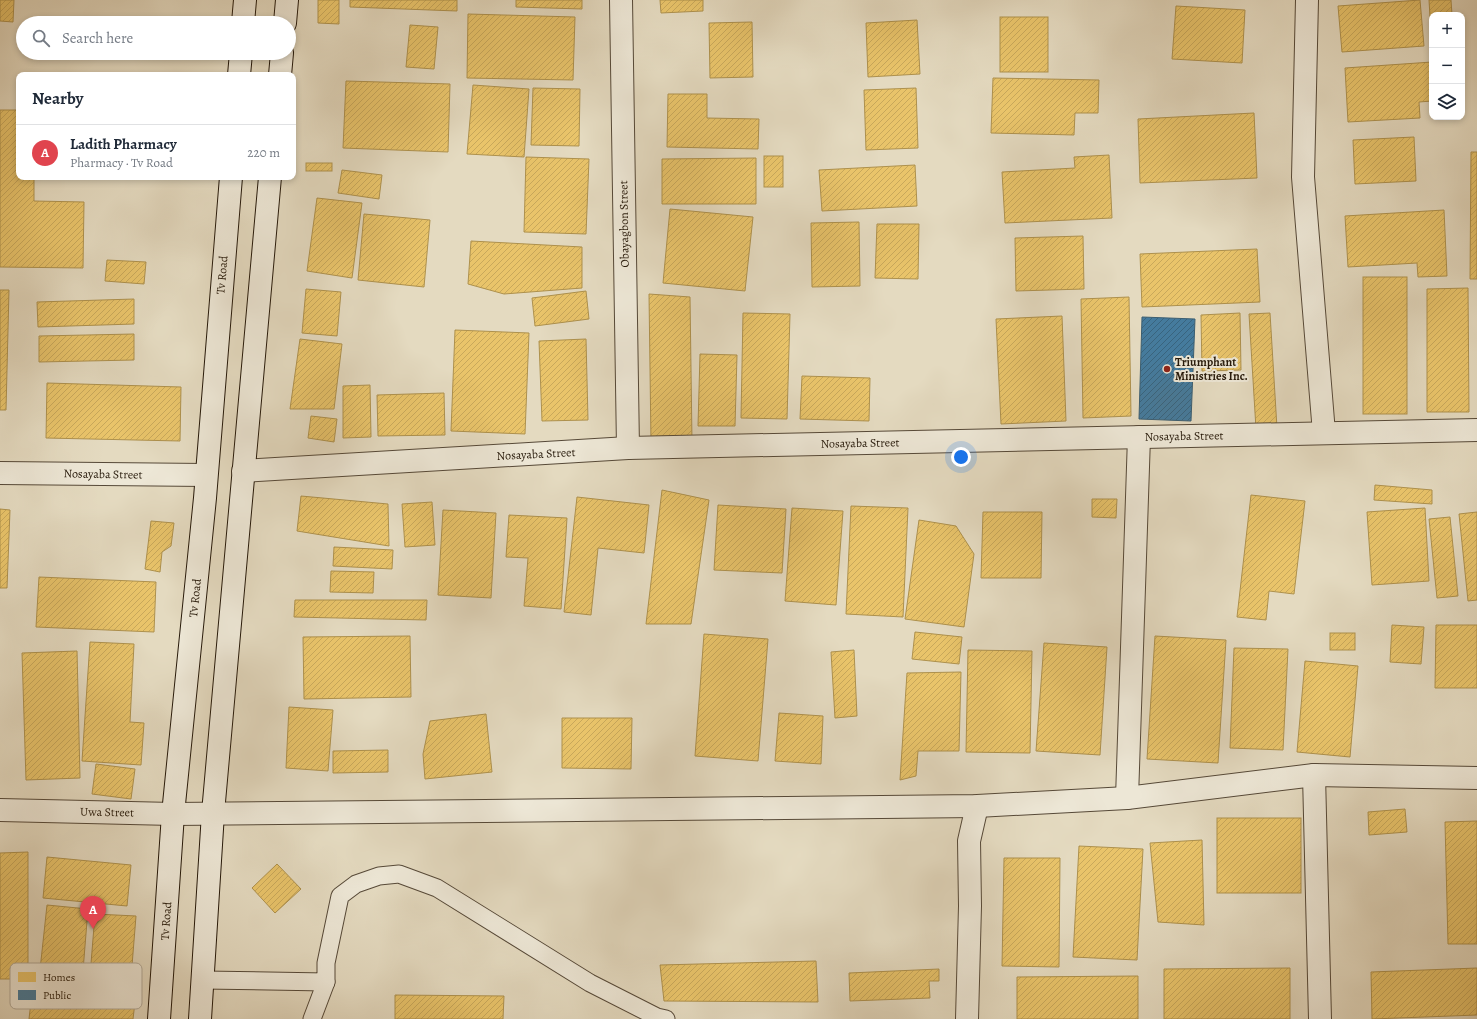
<!DOCTYPE html>
<html lang="en">
<head>
<meta charset="utf-8">
<style>
	:root { --surface:#fff; --page:#f6f6f7; --text:#1f2937; --muted:#747a83; --line:#e0e1e3; --accent:#d93025 }
	body { margin:0; font-family:Alegreya,serif; background:var(--page); color:var(--text) }
	.controls { position:absolute; right:12px; top:12px; display:grid; overflow:hidden; border-radius:8px; box-shadow:0 2px 6px #0003 }
	.controls button { width:36px; height:36px; display:grid; place-items:center; padding:0; border:0; border-bottom:1px solid var(--line); background:var(--surface); color:var(--text); font:20px sans-serif }
	.you { position:absolute; left:961px; top:457px; width:14px; height:14px; margin:-10px; border:3px solid #fff; border-radius:50%; background:#1a73e8; box-shadow:0 0 0 6px #1a73e833 }
	.badge { display:grid; place-items:center; width:26px; height:26px; border-radius:50%; background:var(--accent); color:#fff; font-size:13px; font-weight:700 }
	.pin { position:absolute; translate:-50% -33px; filter:drop-shadow(0 1px 2px #0008) }
	.pin::after { content:''; position:absolute; top:21px; width:14px; height:12px; background:inherit; clip-path:polygon(0 0,100% 0,50% 100%) }
	.list { margin:0; padding:0; list-style:none }
	h2 { display:flex; justify-content:space-between; align-items:center; height:52px; margin:0; padding:0 16px; font-size:17px }
	h2 small { font-size:13px; font-weight:400; color:var(--muted) }
	.list li { display:grid; grid-template-columns:26px 1fr auto; gap:12px; align-items:center; box-sizing:border-box; height:56px; padding:0 16px; border-top:1px solid var(--line) }
	.list b { display:block; font-size:15px; white-space:nowrap }
	.list p { margin:0; font-size:13px; white-space:nowrap; color:var(--muted) }
	.list em { font-size:13px; font-style:normal; color:var(--muted) }
	.icon { flex:none; width:22px; height:22px; fill:none; stroke:currentColor; stroke-width:2; stroke-linecap:round; stroke-linejoin:round }
	.map { position:relative; flex:none; width:1477px; height:1019px; overflow:hidden }
	.search { position:absolute; background:var(--surface); box-shadow:0 2px 6px #0003; left:16px; top:16px; width:280px; height:44px; display:flex; align-items:center; gap:10px; box-sizing:border-box; padding:0 14px; border-radius:22px; color:var(--muted); font-size:15px }
	.panel { position:absolute; background:var(--surface); box-shadow:0 2px 6px #0003; left:16px; top:72px; width:280px; height:108px; border-radius:8px }
	.map>svg:first-child { display:block }
	.homes { fill:url(#homes-hatch); stroke:#ae914d }
	.public { fill:url(#public-hatch); stroke:#3c5e71 }
	.lines { fill:none; stroke-linecap:round; stroke-linejoin:round }
	.lane-casing { stroke:#564938; stroke-width:19 }
	.street-casing { stroke:#564938; stroke-width:24 }
	.secondary-casing { stroke:#26190a; stroke-width:24 }
	.lane { stroke:#ede7d6; stroke-width:17 }
	.street { stroke:#ede7d6; stroke-width:22 }
	.secondary { stroke:#ede7d6; stroke-width:22 }
	.poi-dot { fill:#8f2418; stroke:#ede7d6; stroke-width:1.5 }
	.labels { text-anchor:middle; dominant-baseline:central; stroke-width:4; stroke-linejoin:round; paint-order:stroke }
	.street-label { font-size:12px; fill:#26190a; stroke:#ede7d6 }
	.poi-label { font-size:12px; font-weight:bold; fill:#26190a; stroke:#ede7d6; text-anchor:start }
	.key { fill:#ede7d6; stroke:#b1a999; stroke-width:1 }
	.key-label { font-size:11px; fill:#26190a }
</style>
</head>
<body>
<div class="map">
<svg width="1477" height="1019" viewBox="0 0 1477 1019">
	<defs>
		<pattern id="homes-hatch" width="6" height="6" patternUnits="userSpaceOnUse"><rect width="6" height="6" fill="#e9c46a"/><path d="M-1 1l2-2M0 6l6-6M5 7l2-2" fill="none" stroke="#c8a85b"/></pattern>
		<pattern id="public-hatch" width="6" height="6" patternUnits="userSpaceOnUse"><rect width="6" height="6" fill="#457b9d"/><path d="M-1 1l2-2M0 6l6-6M5 7l2-2" fill="none" stroke="#39647e"/></pattern>
	</defs>
	<rect width="100%" height="100%" fill="#e4dac0"/>
	<filter id="stains"><feTurbulence type="fractalNoise" baseFrequency=".005" numOctaves="4"/><feColorMatrix values="0 0 0 0 .2 0 0 0 0 .09 0 0 0 0 .02 0 0 0 .5 -.17"/></filter>
	<radialGradient id="worn" r=".72"><stop offset=".6" stop-color="#630" stop-opacity="0"/><stop offset="1" stop-color="#630" stop-opacity=".3"/></radialGradient>
	<g class="homes">
		<polygon points="0,0 14,0 13,22 0,21"/>
		<polygon points="318,0 339,0 339,24 318,23"/>
		<polygon points="350,0 457,0 457,11 350,7"/>
		<polygon points="516,0 582,0 582,9 516,7"/>
		<polygon points="660,0 703,0 703,11 661,13"/>
		<polygon points="1420,0 1424,46 1342,52 1338,6"/>
		<polygon points="1429,0 1451,0 1452,15 1432,15 1432,50"/>
		<polygon points="1176,6 1245,10 1242,63 1172,59"/>
		<polygon points="468,14 575,17 573,80 467,78"/>
		<rect x="1000" y="17" width="48" height="55"/>
		<polygon points="917,20 920,74 868,77 866,23"/>
		<polygon points="752,22 753,77 710,78 709,23"/>
		<polygon points="410,25 438,27 434,69 406,67"/>
		<polygon points="1432,62 1432,101 1419,102 1420,118 1348,122 1345,68"/>
		<polygon points="993,78 1099,80 1098,113 1075,113 1074,135 991,133"/>
		<polygon points="346,81 450,84 448,152 343,148"/>
		<polygon points="473,85 529,89 524,157 467,154"/>
		<polygon points="533,88 580,89 579,146 531,145"/>
		<polygon points="916,88 918,148 866,150 864,90"/>
		<polygon points="668,94 707,94 707,118 759,119 758,149 667,147"/>
		<polygon points="0,110 19,110 19,177 75,177 34,178 34,201 84,202 83,268 0,267"/>
		<polygon points="1254,113 1257,178 1140,183 1138,119"/>
		<polygon points="1414,137 1416,181 1355,184 1353,140"/>
		<polygon points="1471,152 1477,152 1477,279 1470,279"/>
		<polygon points="1109,155 1112,218 1005,223 1002,172 1075,168 1074,157"/>
		<rect x="764" y="156" width="19" height="31"/>
		<polygon points="526,157 589,159 586,234 524,232"/>
		<polygon points="756,158 756,204 662,204 662,159"/>
		<rect x="306" y="163" width="26" height="8"/>
		<polygon points="915,165 917,206 822,211 819,170"/>
		<polygon points="342,170 382,175 379,199 338,193"/>
		<polygon points="317,198 362,203 352,278 307,271"/>
		<polygon points="670,209 753,217 745,291 663,283"/>
		<polygon points="1444,210 1447,276 1418,277 1417,263 1348,267 1345,216"/>
		<polygon points="364,214 430,220 424,287 358,280"/>
		<polygon points="859,222 860,286 812,287 811,223"/>
		<polygon points="877,224 919,224 918,279 875,278"/>
		<polygon points="1083,236 1084,289 1016,291 1015,238"/>
		<polygon points="471,241 582,247 582,288 504,294 468,284"/>
		<polygon points="1257,249 1260,302 1142,307 1140,254"/>
		<polygon points="107,260 146,262 144,284 105,281"/>
		<rect x="1363" y="277" width="44" height="137"/>
		<polygon points="1468,288 1469,412 1427,412 1427,289"/>
		<polygon points="306,289 341,292 337,336 302,333"/>
		<polygon points="0,290 9,290 6,410 0,410"/>
		<polygon points="586,291 589,319 535,326 532,298"/>
		<polygon points="649,294 690,297 692,442 651,443"/>
		<polygon points="1129,297 1131,416 1083,418 1081,299"/>
		<polygon points="134,299 134,324 38,327 37,302"/>
		<polygon points="743,313 790,314 787,419 741,418"/>
		<polygon points="1240,313 1241,370 1202,371 1201,315"/>
		<polygon points="1270,313 1277,428 1256,429 1249,314"/>
		<polygon points="1062,316 1066,421 1001,424 996,319"/>
		<polygon points="455,330 529,333 525,434 451,431"/>
		<polygon points="134,334 134,360 39,362 39,336"/>
		<polygon points="300,339 342,344 334,409 290,409"/>
		<polygon points="586,339 588,420 542,421 539,341"/>
		<polygon points="700,354 737,355 735,426 698,426"/>
		<polygon points="802,376 870,378 869,421 800,419"/>
		<polygon points="47,383 181,387 180,441 46,438"/>
		<polygon points="370,385 371,437 343,438 343,386"/>
		<polygon points="444,393 445,435 378,436 377,395"/>
		<polygon points="311,416 337,419 334,442 308,438"/>
		<polygon points="1375,485 1432,490 1432,504 1374,500"/>
		<polygon points="662,490 709,500 691,624 646,624"/>
		<polygon points="1251,495 1305,501 1294,594 1269,591 1266,620 1237,617"/>
		<polygon points="301,496 388,504 389,546 297,531"/>
		<polygon points="577,497 649,505 644,553 598,548 591,615 564,612"/>
		<polygon points="1092,499 1117,499 1116,518 1092,517"/>
		<polygon points="432,502 435,545 405,547 402,504"/>
		<polygon points="718,505 786,509 782,573 714,570"/>
		<polygon points="851,506 908,508 903,617 846,614"/>
		<polygon points="792,508 843,511 836,605 785,601"/>
		<polygon points="1425,508 1429,581 1372,585 1367,512"/>
		<polygon points="0,509 10,510 7,588 0,588"/>
		<polygon points="443,510 496,513 491,598 438,595"/>
		<polygon points="983,512 1042,512 1041,578 981,578"/>
		<polygon points="1477,512 1477,600 1468,601 1459,514"/>
		<polygon points="509,515 567,518 561,609 524,606 528,558 506,557"/>
		<polygon points="1450,517 1458,596 1437,598 1429,519"/>
		<polygon points="919,520 956,526 974,554 964,627 905,619"/>
		<polygon points="151,521 174,523 171,546 162,552 160,572 145,569"/>
		<polygon points="334,547 393,550 392,569 333,566"/>
		<polygon points="331,571 374,572 373,593 330,592"/>
		<polygon points="39,577 156,582 154,632 36,627"/>
		<polygon points="295,600 427,600 426,620 294,617"/>
		<polygon points="1392,625 1424,627 1421,664 1390,662"/>
		<polygon points="1436,625 1477,625 1477,688 1435,688"/>
		<polygon points="915,632 962,637 959,664 912,659"/>
		<rect x="1330" y="633" width="25" height="17"/>
		<polygon points="704,634 768,639 758,761 695,756"/>
		<polygon points="410,636 411,697 304,699 303,637"/>
		<polygon points="1155,636 1226,640 1218,763 1147,759"/>
		<polygon points="90,642 134,644 130,722 144,723 141,765 82,761"/>
		<polygon points="1044,643 1107,647 1100,755 1036,751"/>
		<polygon points="1234,648 1288,649 1283,750 1230,748"/>
		<polygon points="854,650 857,716 835,718 831,652"/>
		<polygon points="968,650 1032,651 1030,753 966,752"/>
		<polygon points="77,651 80,778 26,780 22,653"/>
		<polygon points="1305,661 1358,666 1350,757 1297,752"/>
		<polygon points="961,672 959,751 918,751 916,776 900,780 907,673"/>
		<polygon points="289,707 333,710 328,771 286,768"/>
		<polygon points="779,713 823,716 821,764 775,761"/>
		<polygon points="486,714 492,772 425,779 423,754 430,721"/>
		<polygon points="562,718 632,718 631,769 562,768"/>
		<polygon points="388,750 388,772 333,773 333,751"/>
		<polygon points="96,764 135,769 131,799 92,794"/>
		<polygon points="1405,809 1407,832 1369,835 1368,812"/>
		<rect x="1217" y="818" width="84" height="75"/>
		<polygon points="1477,821 1477,944 1448,944 1445,822"/>
		<polygon points="1202,840 1204,925 1158,922 1150,843"/>
		<polygon points="1079,846 1143,849 1137,960 1073,957"/>
		<polygon points="28,852 28,979 0,979 0,853"/>
		<polygon points="47,857 131,865 127,906 43,898"/>
		<polygon points="1004,858 1060,858 1059,967 1002,966"/>
		<polygon points="277,864 301,889 275,913 252,888"/>
		<polygon points="47,905 88,909 82,983 39,979"/>
		<polygon points="95,914 136,916 131,978 90,976"/>
		<polygon points="816,961 818,1002 664,1001 660,965"/>
		<polygon points="1290,968 1290,1019 1164,1019 1164,969"/>
		<polygon points="1477,968 1477,1015 1372,1019 1371,972"/>
		<polygon points="939,969 939,981 929,981 930,998 850,1001 849,973"/>
		<polygon points="1138,976 1138,1019 1017,1019 1017,977"/>
		<polygon points="96,990 136,994 133,1019 29,1019 32,993 71,997 71,992 96,994"/>
		<polygon points="395,995 504,996 503,1019 395,1019"/>
	</g>
	<polygon class="public" points="1142,317 1195,319 1191,421 1139,419"/>
	<g class="lines">
		<defs>
			<g id="lane">
				<polyline points="203,980 326,982 326,963 340,896 356,884 379,876 399,874 437,888 590,983 657,1017 666,1019"/>
				<polyline points="312,1019 326,982"/>
			</g>
			<g id="street">
				<polyline points="621,0 628,448"/>
				<polyline points="1307,0 1303,177 1324,433"/>
				<polyline points="243,471 628,448 1477,430"/>
				<polyline points="0,473 206,475"/>
				<polyline points="1314,775 1320,1019"/>
				<polyline points="1127,798 1139,437"/>
				<polyline points="0,810 173,814 977,806 1127,798 1314,775 1477,778"/>
				<polyline points="967,1019 970,906 969,841 977,806"/>
			</g>
			<g id="secondary">
				<polyline points="243,23 245,0"/>
				<polyline points="285,23 287,0"/>
				<polyline points="239,75 241,53"/>
				<polyline points="280,75 282,53"/>
				<polyline points="159,1019 173,814 205,498 231,177"/>
				<polyline points="200,1019 213,813 270,177"/>
			</g>
		</defs>
		<use href="#lane" class="lane-casing"/>
		<use href="#street" class="street-casing"/>
		<use href="#secondary" class="secondary-casing"/>
		<use href="#lane" class="lane"/>
		<use href="#street" class="street"/>
		<use href="#secondary" class="secondary"/>
	</g>
	<circle class="poi-dot" cx="1167" cy="369" r="4"/>
	<g class="labels">
		<g class="street-label">
			<text transform="translate(624 224) rotate(-91)">Obayagbon Street</text>
			<text transform="translate(222 275) rotate(-85)">Tv Road</text>
			<text transform="translate(1184 436) rotate(-1)">Nosayaba Street</text>
			<text transform="translate(860 443) rotate(-1)">Nosayaba Street</text>
			<text transform="translate(536 454) rotate(-3)">Nosayaba Street</text>
			<text transform="translate(103 474) rotate(1)">Nosayaba Street</text>
			<text transform="translate(195 598) rotate(-84)">Tv Road</text>
			<text transform="translate(107 812) rotate(1)">Uwa Street</text>
			<text transform="translate(166 921) rotate(-86)">Tv Road</text>
		</g>
		<g class="poi-label">
			<text x="1175" y="362">Triumphant<tspan x="1175" dy="14">Ministries Inc.</tspan></text>
		</g>
	</g>
	<rect x="10" y="963" width="132" height="46" rx="6" class="key"/>
	<rect x="18" y="972" width="18" height="10" fill="#e9c46a"/>
	<rect x="18" y="990" width="18" height="10" fill="#457b9d"/>
	<g class="key-label">
		<text x="43" y="981">Homes</text>
		<text x="43" y="999">Public</text>
	</g>
	<rect width="100%" height="100%" filter="url(#stains)"/>
	<rect width="100%" height="100%" fill="url(#worn)"/>
</svg>
<div class="controls">
<button>+</button>
<button>−</button>
<button><svg class="icon" aria-label="layers" viewBox="0 0 24 24"><path d="M12 4l9 5-9 5-9-5zM3 14l9 5 9-5"/></svg></button>
</div>
<div class="you"></div>
<div class="pin badge" style="left:93px;top:929px;background:#e0444e">A</div>
<div class="search"><svg class="icon" aria-label="search" viewBox="0 0 24 24"><circle cx="10" cy="10" r="6"/><path d="M15 15l6 6"/></svg>Search here</div>
<section class="panel">
<h2>Nearby<small></small></h2>
<ul class="list">
<li><span class="badge" style="background:#e0444e">A</span><div><b>Ladith Pharmacy</b><p>Pharmacy · Tv Road</p></div><em>220 m</em></li>
</ul>
</section>
</div>
</body>
</html>
